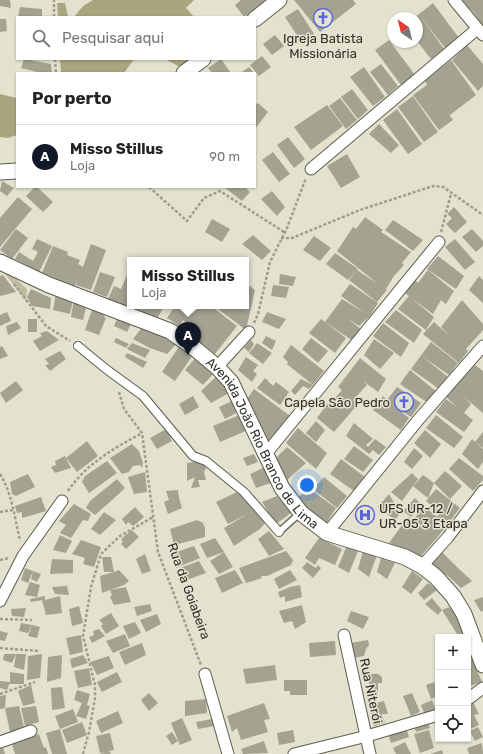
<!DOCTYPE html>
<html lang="pt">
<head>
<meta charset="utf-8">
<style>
	:root { --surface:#fff; --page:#f6f6f6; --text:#222; --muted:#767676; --line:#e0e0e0; --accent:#111827 }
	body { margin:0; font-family:Rubik,sans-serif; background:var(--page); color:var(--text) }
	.controls { position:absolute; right:12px; bottom:12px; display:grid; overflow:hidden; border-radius:0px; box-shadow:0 1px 3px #0004 }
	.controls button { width:36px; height:36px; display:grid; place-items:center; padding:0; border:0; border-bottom:1px solid var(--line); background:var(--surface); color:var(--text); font:20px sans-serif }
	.compass { position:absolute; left:387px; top:12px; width:36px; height:36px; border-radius:50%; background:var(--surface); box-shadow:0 1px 3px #0004; rotate:325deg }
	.you { position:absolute; left:307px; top:485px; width:14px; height:14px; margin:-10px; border:3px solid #fff; border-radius:50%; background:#1a73e8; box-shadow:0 0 0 6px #1a73e833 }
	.badge { display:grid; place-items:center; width:26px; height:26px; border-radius:50%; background:var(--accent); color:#fff; font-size:13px; font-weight:700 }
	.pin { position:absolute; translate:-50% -33px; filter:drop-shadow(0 1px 2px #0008) }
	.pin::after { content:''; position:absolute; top:21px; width:14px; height:12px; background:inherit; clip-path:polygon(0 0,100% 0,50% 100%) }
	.popup { position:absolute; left:127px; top:257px; width:122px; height:52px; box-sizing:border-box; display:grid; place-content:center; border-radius:0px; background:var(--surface); filter:drop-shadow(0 1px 3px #0005); font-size:13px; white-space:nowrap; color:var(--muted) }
	.popup b { font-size:15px; color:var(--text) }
	.popup::after { content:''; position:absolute; left:50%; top:100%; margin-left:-8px; border:8px solid transparent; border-top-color:var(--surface) }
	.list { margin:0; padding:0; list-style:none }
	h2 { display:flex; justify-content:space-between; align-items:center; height:52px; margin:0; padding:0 16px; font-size:17px }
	h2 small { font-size:13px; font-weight:400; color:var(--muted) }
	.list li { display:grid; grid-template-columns:26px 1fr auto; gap:12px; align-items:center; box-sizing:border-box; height:64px; padding:0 16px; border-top:1px solid var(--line) }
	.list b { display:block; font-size:15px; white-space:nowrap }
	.list p { margin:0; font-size:13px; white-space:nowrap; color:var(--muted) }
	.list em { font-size:13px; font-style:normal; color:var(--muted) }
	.icon { flex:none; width:22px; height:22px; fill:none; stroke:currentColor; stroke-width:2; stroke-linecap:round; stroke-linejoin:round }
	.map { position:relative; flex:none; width:483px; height:754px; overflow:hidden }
	.search { position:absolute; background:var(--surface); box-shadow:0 1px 3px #0004; left:16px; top:16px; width:240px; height:44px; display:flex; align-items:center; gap:10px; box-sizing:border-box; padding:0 14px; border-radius:0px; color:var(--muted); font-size:15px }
	.panel { position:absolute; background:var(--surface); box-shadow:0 1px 3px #0004; left:16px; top:72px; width:240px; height:116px; border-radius:0px }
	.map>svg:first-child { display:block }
	.green { fill:#bebc9c }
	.forest { fill:#a9a67f }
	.building { fill:#a4a391 }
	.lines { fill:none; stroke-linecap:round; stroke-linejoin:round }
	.service-casing { stroke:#5e5d4d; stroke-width:8 }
	.pedestrian-casing { stroke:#5e5d4d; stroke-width:10 }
	.minor-casing { stroke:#5e5d4d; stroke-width:13 }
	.secondary-casing { stroke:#5e5d4d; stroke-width:17 }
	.path { stroke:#9e9d8f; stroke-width:2.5; stroke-dasharray:3 2; stroke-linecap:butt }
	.service { stroke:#fff; stroke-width:5.5 }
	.pedestrian { stroke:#fff; stroke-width:8 }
	.minor { stroke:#fff; stroke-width:11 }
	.secondary { stroke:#fff; stroke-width:15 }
	.labels { text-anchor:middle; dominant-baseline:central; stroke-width:3; stroke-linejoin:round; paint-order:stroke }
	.poi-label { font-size:13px; fill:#303029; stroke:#e3e2cf }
	.street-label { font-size:13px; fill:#303029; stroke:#e3e2cf }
</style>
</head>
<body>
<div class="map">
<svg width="483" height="754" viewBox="0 0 483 754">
	<rect width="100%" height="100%" fill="#e3e2cf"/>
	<polygon class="green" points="0,264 27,289 26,301 0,267"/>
	<g class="forest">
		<polygon points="93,0 194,0 186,8 194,17 74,17 83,6"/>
		<polygon points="57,3 65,3 68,17 58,17"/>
		<polygon points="60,59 134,59 124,73 61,73"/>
		<polygon points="165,59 191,59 180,67"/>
		<polygon points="0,94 17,98 17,135 8,138 0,137"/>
	</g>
	<g class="building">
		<polygon points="0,0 10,0 11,8 0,6"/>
		<polygon points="241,0 267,0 244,17 235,5"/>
		<polygon points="294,0 353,0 356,4 320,32"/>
		<polygon points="462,0 483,0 483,26 474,13"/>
		<polygon points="433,3 459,38 445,48 421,17 444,49 431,59 417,41 417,18 414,18"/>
		<polygon points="20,7 42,9 42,17 18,17"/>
		<polygon points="298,9 314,34 302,43 285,17"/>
		<polygon points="0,19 6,19 7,31 0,32"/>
		<polygon points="275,35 284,46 272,55 263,44"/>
		<polygon points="389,40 415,75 401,85 375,50"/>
		<polygon points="467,45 483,64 483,86 478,91 452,60"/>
		<polygon points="262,56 271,67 259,76 250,65"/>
		<polygon points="24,59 51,64 52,73 41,73 21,68"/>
		<polygon points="221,59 231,73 212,73 208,68"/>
		<polygon points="451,60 476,95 450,115 445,108 453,120 439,130 413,95 427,85 425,81"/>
		<polygon points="381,64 398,86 388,95 370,72"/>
		<polygon points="249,67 254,73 241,73"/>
		<polygon points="364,67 385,97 373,106 350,77"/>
		<polygon points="352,89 368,110 358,119 341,97"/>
		<polygon points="413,96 438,132 424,142 398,107"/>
		<polygon points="340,98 357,120 346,129 329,106"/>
		<polygon points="258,103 268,112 255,129 255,105"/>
		<polygon points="327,105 343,126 311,150 294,127"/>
		<polygon points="397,109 422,144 408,154 383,120"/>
		<polygon points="379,124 399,145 391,153 369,134"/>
		<polygon points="288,137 305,159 294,168 277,145"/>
		<polygon points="273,152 290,174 279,182 262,160"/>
		<polygon points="347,154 360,177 341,188 327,166"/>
		<polygon points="2,181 14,188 7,196 0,191"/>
		<polygon points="35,187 37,187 53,202 43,212 26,196"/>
		<polygon points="224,187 245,187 250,192 242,201"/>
		<polygon points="272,191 285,207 277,216 261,199"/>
		<polygon points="18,197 32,209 0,247 0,218"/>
		<polygon points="454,207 467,222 455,233 446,224 452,218 447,214"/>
		<polygon points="365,217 383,230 381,232 411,252 402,263 404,265 394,276 386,289 387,290 377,302 349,280 357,270 378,284 337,251 353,227 356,229"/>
		<polygon points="212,219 230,229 222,242 205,232"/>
		<polygon points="393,220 423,240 413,251 385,230"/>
		<polygon points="16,229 28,238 12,259 0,250"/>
		<polygon points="472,229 483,241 483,246 476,252 462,237"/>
		<polygon points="253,235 271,251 262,260 242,244"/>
		<polygon points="314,236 331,248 320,261 303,250"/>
		<polygon points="37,239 52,246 39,272 15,259 19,252 33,261 38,252 32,249"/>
		<polygon points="455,239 475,262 465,270 445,247"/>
		<polygon points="91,244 106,250 91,290 76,285 78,278 75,286 42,273 53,246 68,252 67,255 80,260 78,264 83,267"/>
		<polygon points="335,253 358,269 348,280 326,264"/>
		<polygon points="438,256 464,276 456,289 427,269"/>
		<polygon points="428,270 454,291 446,304 441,300 433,314 410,297 434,317 426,330 398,309 409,296 405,293 415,280 418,283"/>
		<polygon points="100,272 115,277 107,297 93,292"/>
		<polygon points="128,273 130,274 130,306 164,306 157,319 137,310 130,307 129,308 108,299 114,286 121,289"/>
		<polygon points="280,274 296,277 293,286 279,284"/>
		<polygon points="3,275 16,292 0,296 0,276"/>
		<polygon points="479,276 483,280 483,303 469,290"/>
		<polygon points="246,283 255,290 246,330 214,306 246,306"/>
		<polygon points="350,284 378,303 370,316 359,326 347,318 362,330 353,341 325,322 342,299 365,313 341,296"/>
		<polygon points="273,285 289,287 286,298 271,296"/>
		<polygon points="31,289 51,298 50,309 32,306 27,297"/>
		<polygon points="56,294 73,300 70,314 53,310"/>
		<polygon points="74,300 87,304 83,320 71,317"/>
		<polygon points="462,300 483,324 483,330 466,349 468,351 459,363 423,334 434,322 451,337 441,327"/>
		<polygon points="175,306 182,306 193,313 200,306 211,306 237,326 215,354 181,327 186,322 183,320 179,326 167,318"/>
		<polygon points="93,307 106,312 104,317 106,318 99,335 85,330"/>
		<polygon points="396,310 422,330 414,343 385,322"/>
		<polygon points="7,312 11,321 0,326 0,315"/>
		<polygon points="267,312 286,319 279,329 262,322"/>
		<polygon points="118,317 131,324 127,332 114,326"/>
		<rect x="28" y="319" width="9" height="13"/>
		<polygon points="321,319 346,338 335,353 309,333"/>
		<polygon points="17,322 21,328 8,335 6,326"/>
		<polygon points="383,323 409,343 401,357 373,336"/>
		<polygon points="144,325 178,342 167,354 150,348 133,339"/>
		<polygon points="47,331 59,340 40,351 33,341 42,336 40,333"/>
		<polygon points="266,336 276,341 272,350 262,343"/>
		<polygon points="116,338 129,344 126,348 114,342"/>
		<polygon points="311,338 328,351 318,363 302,349"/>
		<polygon points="374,339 394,353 380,369 364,355"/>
		<polygon points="251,340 254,344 249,352 244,348"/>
		<polygon points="431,342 458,363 449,375 423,357 448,377 439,389 411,369"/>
		<polygon points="132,343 150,350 145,358 127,349"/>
		<polygon points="257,343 272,353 263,364 249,353"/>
		<polygon points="180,345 193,355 175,381 162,372"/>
		<polygon points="291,345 324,371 313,385 287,364 288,362 283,357"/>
		<polygon points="2,346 8,356 0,359 0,347"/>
		<polygon points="60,351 66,359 50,371 45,365 49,364 45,359"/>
		<polygon points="127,353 147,362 143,368 125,357"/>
		<polygon points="196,357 214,373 203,385 185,370"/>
		<polygon points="246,357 258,365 253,371 257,374 252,382 238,370"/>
		<polygon points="360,358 386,379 378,392 363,381 367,385 353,400 358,404 334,432 317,418 328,403 330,404 342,390 338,387"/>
		<polygon points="475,365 483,371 483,413 463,396 471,404 464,413 473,420 464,432 436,412 446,399 457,407 446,397"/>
		<polygon points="410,370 437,392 428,403 400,384"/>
		<polygon points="217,376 229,393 211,403 201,391"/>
		<polygon points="265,378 273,386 276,382 289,392 280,405 257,388"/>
		<polygon points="301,379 313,385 309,389 303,386 295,395 291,391"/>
		<polygon points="16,381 23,390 6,403 0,393"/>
		<polygon points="397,387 421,403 411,417 393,405 409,418 401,430 373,410 383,396 387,400"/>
		<polygon points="254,389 290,416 269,442 247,399"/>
		<polygon points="193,396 199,407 185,415 179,404"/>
		<polygon points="234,400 240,411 225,419 219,407"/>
		<polygon points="242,414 248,430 220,442 213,426"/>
		<polygon points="436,415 463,437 454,448 426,428"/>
		<polygon points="316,421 325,430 316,442 306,433"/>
		<polygon points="354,423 373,439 366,445 368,447 375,439 386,447 379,455 373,450 369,454 346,436"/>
		<polygon points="298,428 327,453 316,469 286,443"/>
		<polygon points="166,429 172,441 157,449 150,438"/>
		<polygon points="425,430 441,444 430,458 414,443"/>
		<polygon points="483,432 483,448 475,442"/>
		<polygon points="472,439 483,449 483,462 478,469 462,454"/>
		<polygon points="87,441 98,456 77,472 66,458"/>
		<polygon points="132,444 139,451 143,463 142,468 140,465 133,466 129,472 122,474 110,458"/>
		<polygon points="354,446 373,460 363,472 344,459"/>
		<polygon points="287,447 306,463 287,480 275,459"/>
		<polygon points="414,448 423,456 412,469 404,462"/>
		<polygon points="254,454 258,462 247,466 243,458"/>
		<polygon points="65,456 71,468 55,473 51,467 56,465 55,461"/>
		<polygon points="459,458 483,476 483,480 473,491 449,469"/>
		<polygon points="341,459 365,477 354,491 330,474"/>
		<polygon points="107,461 117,473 89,493 82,482 85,476"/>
		<polygon points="200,461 203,463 206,468 204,472 206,480 198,480 200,487 191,488 195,477 187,481 187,463"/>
		<polygon points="265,467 274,482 256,488 250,474"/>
		<polygon points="445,471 462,486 450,499 434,483 428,498 413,486 423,475 434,483"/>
		<polygon points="145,472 147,492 134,494 128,477"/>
		<polygon points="412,473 418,479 402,501 391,492"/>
		<polygon points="28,474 35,487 16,496 12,494 10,482"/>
		<polygon points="324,477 347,496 337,508 313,489"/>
		<polygon points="117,479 125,488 111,501 95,515 86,508 90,501"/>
		<polygon points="308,488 336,508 326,524 296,500"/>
		<polygon points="436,489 460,508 436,539 421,556 389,543 408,517 429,533 414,519 424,506 437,517 440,513 426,501"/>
		<polygon points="178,490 179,498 182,508 168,514 164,502 169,500 166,491"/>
		<polygon points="239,491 265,523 260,529 234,546 224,528 249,513 228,524 216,502"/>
		<polygon points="389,494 396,506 402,511 395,520 378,507"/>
		<polygon points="277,496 291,513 276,524 262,502"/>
		<polygon points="41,497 46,511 22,518 22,512 17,513 15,506"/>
		<polygon points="415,498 422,505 411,517 403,511"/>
		<polygon points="74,504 91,514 88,521 83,520 71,538 60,533 66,525 59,521"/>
		<polygon points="135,507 144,517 133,526 128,522 126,525 122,519"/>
		<polygon points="104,512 116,520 100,535 91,529"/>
		<polygon points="197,520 203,523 205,528 205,537 174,545 170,529"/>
		<polygon points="132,530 139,537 126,549 121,544 123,542 121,539"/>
		<polygon points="269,531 284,549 269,556 258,539"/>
		<polygon points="60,535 72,541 66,553 53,550"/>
		<polygon points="215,538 224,552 233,567 219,574 210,561 224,552 207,558 200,544"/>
		<polygon points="319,538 342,549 335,565 319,558 315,565 305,558"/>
		<polygon points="81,540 101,547 94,567 83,564 85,558 72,554"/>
		<polygon points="347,545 358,551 349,573 338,567"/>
		<polygon points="194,546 200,558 176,568 171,554"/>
		<polygon points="286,551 293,560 291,565 267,576 261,576 262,578 246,583 239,568"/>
		<polygon points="363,551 377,555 369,577 358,569"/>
		<polygon points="441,551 458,568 472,581 461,588 448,576 431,565"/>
		<polygon points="145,554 151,571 142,574 136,559"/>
		<polygon points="102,557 111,557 114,572 119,570 129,581 124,585 110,590 126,587 131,602 114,605 110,597 112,595 110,590 102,593 100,576 114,572 104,572"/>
		<polygon points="381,558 395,563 387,579 377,572"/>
		<polygon points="52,559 73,560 73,573 50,574"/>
		<polygon points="199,561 206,573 184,581 180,568"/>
		<polygon points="307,562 316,568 318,565 321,568 313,578 302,568"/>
		<polygon points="25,568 33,571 28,583 21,580"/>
		<polygon points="235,570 243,583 222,593 215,578"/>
		<polygon points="290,570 297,580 279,589 274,579"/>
		<polygon points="33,571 41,574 37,582 31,579"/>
		<polygon points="412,571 423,579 411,594 402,587"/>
		<polygon points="30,582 40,585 37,597 25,595"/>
		<polygon points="428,583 437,590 424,600 418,593"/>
		<polygon points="300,585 302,597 285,602 285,596 280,598 278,592 290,587"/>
		<polygon points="67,586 69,595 55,594 52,587"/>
		<polygon points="45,596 45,600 60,596 62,613 46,615 42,600 31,602 30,599"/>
		<polygon points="483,597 483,611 481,612 474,600"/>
		<polygon points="432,598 442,610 449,607 461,619 467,635 459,637 442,610 438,615 425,604"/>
		<polygon points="150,604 152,611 137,616 134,607"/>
		<polygon points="302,605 306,622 295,629 292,621 284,623 279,611"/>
		<polygon points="79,606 83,623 72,626 69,609"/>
		<polygon points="26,608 24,617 12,616 11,609"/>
		<polygon points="351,611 369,617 363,629 347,621"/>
		<polygon points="111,613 119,626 106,634 101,626 103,624 99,620"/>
		<polygon points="157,614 161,624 146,632 140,620"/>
		<polygon points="135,622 141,633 129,639 123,626"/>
		<polygon points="21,623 32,625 28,633 19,631"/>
		<polygon points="32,625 40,627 37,638 28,636"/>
		<polygon points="99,629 105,636 92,643 89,637 94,635 93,631"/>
		<polygon points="0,631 8,633 5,641 0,640"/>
		<polygon points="125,634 130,646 113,653 106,641"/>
		<polygon points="81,635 83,652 70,655 66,638"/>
		<polygon points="368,640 369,645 366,649 364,656 354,658 350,643"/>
		<polygon points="335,641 336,655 310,657 309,643"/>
		<polygon points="142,643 146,655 125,665 119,652"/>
		<polygon points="4,654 26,654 24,670 14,667 16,654 12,663 3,660"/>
		<polygon points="42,654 40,678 27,680 28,656"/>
		<polygon points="62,655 61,678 47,682 48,657"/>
		<polygon points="83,655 88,663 72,668 70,659"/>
		<polygon points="109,656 114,668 97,675 90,662"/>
		<polygon points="472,658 482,682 470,686 468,680 468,660"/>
		<polygon points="275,665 277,680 246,684 243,669"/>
		<polygon points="89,668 92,685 78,688 74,671"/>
		<polygon points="10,672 24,674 24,684 9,684 10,682 7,690 0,688 0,681 10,682"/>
		<polygon points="117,672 122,682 102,692 97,682"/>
		<polygon points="366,674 378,674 382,677 382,683 378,683 378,693 369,692 369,681 366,681"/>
		<polygon points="284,680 307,680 307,695 290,695 290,691 284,691"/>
		<polygon points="434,682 438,696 431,699 426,685"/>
		<polygon points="31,685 35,703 23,706 18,691"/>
		<polygon points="62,687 65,708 52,710 51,688"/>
		<polygon points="77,690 90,694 87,705 90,706 86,719 76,716 82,703 74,700"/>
		<polygon points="149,693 158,703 149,711 141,700"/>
		<polygon points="412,693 420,712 411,716 403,696"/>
		<polygon points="6,695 5,708 0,709 0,696"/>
		<polygon points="206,699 207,713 185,716 185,701"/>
		<polygon points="432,700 437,713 426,717 421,705"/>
		<polygon points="384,701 388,714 382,714 385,723 374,726 369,705"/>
		<polygon points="473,702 479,714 474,715 479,725 469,730 468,704"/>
		<polygon points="264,703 270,719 264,720 268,732 241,740 237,728 232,732 227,716"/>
		<polygon points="19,706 24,727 10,732 5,708"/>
		<polygon points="36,706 39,722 25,726 21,708"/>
		<polygon points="73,709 78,722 60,729 55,716"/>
		<polygon points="118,711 123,723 101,733 96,721"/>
		<polygon points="182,718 192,740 180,745 171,723"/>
		<polygon points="212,719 215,723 214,726 198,729 196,722"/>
		<polygon points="82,722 87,735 67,743 62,730"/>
		<polygon points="428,722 430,728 416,732 414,726"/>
		<polygon points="478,727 483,737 475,741 470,731"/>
		<polygon points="406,728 409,737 391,743 388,734"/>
		<polygon points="60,729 67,754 52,754 46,733"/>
		<polygon points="293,730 295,742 279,745 277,733"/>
		<polygon points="429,730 434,748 420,753 414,734"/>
		<polygon points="172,732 178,741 172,745 166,736"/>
		<polygon points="110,733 114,750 109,751 111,754 100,754 105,752 100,753 96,736"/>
		<polygon points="39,734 44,748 46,747 48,754 15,754 12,744"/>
		<polygon points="264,741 268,753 243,754 241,749"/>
		<polygon points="405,742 411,754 396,754 393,748"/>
		<polygon points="482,743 483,754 469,754 467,748"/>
		<polygon points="2,745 5,754 0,754 0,746"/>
		<polygon points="442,750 443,754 430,754"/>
	</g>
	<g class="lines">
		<defs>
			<polyline id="service" points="279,532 299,514"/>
			<polyline id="pedestrian" points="78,346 106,369 143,396 193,456 206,461 244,492 279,532"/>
			<g id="minor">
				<polyline points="454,0 483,35"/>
				<polyline points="311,169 477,29"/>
				<polyline points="217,367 249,332"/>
				<polyline points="265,455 439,242"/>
				<polyline points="327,533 419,419 483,346"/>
				<polyline points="422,566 448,537 483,491"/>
				<polyline points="0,601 23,556 62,501"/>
				<polyline points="344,635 370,754"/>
				<polyline points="205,674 228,754"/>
				<polyline points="468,699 483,688"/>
				<polyline points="0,742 31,731"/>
				<polyline points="294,754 367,736 438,715"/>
			</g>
			<g id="secondary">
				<polyline points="255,19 279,0"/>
				<polyline points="184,73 203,59"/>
				<polyline points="0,172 17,171"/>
				<path id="s1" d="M0 262 49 285 170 331 193 347 217 367 231 382 282 488 301 513 327 533 405 557 422 566 436 577 453 596 464 614 483 665"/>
			</g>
		</defs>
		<use href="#service" class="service-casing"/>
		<use href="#pedestrian" class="pedestrian-casing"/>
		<use href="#minor" class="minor-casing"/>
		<use href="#secondary" class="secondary-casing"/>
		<g class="path">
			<polyline points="54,17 54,0"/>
			<polyline points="55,59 56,73"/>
			<polyline points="149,187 187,221 204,198 220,191 284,232"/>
			<polyline points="441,232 451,194"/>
			<polyline points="281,238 292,238 360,210 433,186 443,187 483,215"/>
			<polyline points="14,284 46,326 70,341"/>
			<polyline points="254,323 258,314 270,262 287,228 306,178"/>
			<polyline points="119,392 124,409 142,433 158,552 201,665"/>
			<path d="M0 474C12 493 15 519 20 541"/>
			<path d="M68 491C87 463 113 449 142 433"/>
			<polyline points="0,512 13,510"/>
			<polyline points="0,560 9,558"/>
			<polyline points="0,619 32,620"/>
			<polyline points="0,648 38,651"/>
			<polyline points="0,694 35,682"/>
			<polyline points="83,754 89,732 95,698 95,685 83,636 91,587 101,554 120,536 153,517"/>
		</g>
		<use href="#service" class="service"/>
		<use href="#pedestrian" class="pedestrian"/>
		<use href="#minor" class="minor"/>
		<use href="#secondary" class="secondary"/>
	</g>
	<defs>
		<symbol id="church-ring" viewBox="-11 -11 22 22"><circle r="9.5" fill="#e3e2cf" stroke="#5b65dd" stroke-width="1.5"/><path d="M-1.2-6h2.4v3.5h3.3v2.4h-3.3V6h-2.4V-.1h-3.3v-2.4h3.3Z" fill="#5b65dd"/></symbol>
		<symbol id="hospital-ring" viewBox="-11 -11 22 22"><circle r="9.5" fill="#e3e2cf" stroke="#5b65dd" stroke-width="1.5"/><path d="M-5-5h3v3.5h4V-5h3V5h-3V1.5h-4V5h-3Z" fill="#5b65dd"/></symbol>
	</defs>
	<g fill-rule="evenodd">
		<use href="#church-ring" x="312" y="7" width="22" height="22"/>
		<use href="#church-ring" x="393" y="391" width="22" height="22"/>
		<use href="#hospital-ring" x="354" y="504" width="22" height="22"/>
	</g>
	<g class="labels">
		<g class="poi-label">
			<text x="323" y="38">Igreja Batista<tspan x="323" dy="15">Missionária</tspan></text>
			<text x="390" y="402" text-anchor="end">Capela São Pedro</text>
			<text x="379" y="508" text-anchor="start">UFS UR-12 /<tspan x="379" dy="15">UR-05 3 Etapa</tspan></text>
		</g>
		<g class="street-label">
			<text stroke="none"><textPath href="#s1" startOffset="332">Avenida João Rio Branco de Lima</textPath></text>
			<text transform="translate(189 591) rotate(70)">Rua da Goiabeira</text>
			<text transform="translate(371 691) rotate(78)">Rua Niterói</text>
		</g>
	</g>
</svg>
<div class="controls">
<button>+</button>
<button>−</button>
<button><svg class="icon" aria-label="locate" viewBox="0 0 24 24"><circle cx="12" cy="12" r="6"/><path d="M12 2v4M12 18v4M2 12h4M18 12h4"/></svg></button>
</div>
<svg class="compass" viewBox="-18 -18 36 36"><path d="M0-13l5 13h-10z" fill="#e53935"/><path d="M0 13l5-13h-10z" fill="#767676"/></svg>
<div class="you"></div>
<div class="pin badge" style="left:188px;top:355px">A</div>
<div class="popup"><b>Misso Stillus</b>Loja</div>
<div class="search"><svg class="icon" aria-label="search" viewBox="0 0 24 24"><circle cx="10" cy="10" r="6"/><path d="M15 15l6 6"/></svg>Pesquisar aqui</div>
<section class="panel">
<h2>Por perto<small></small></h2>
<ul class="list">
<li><span class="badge">A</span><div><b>Misso Stillus</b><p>Loja</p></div><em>90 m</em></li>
</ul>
</section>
</div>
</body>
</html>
